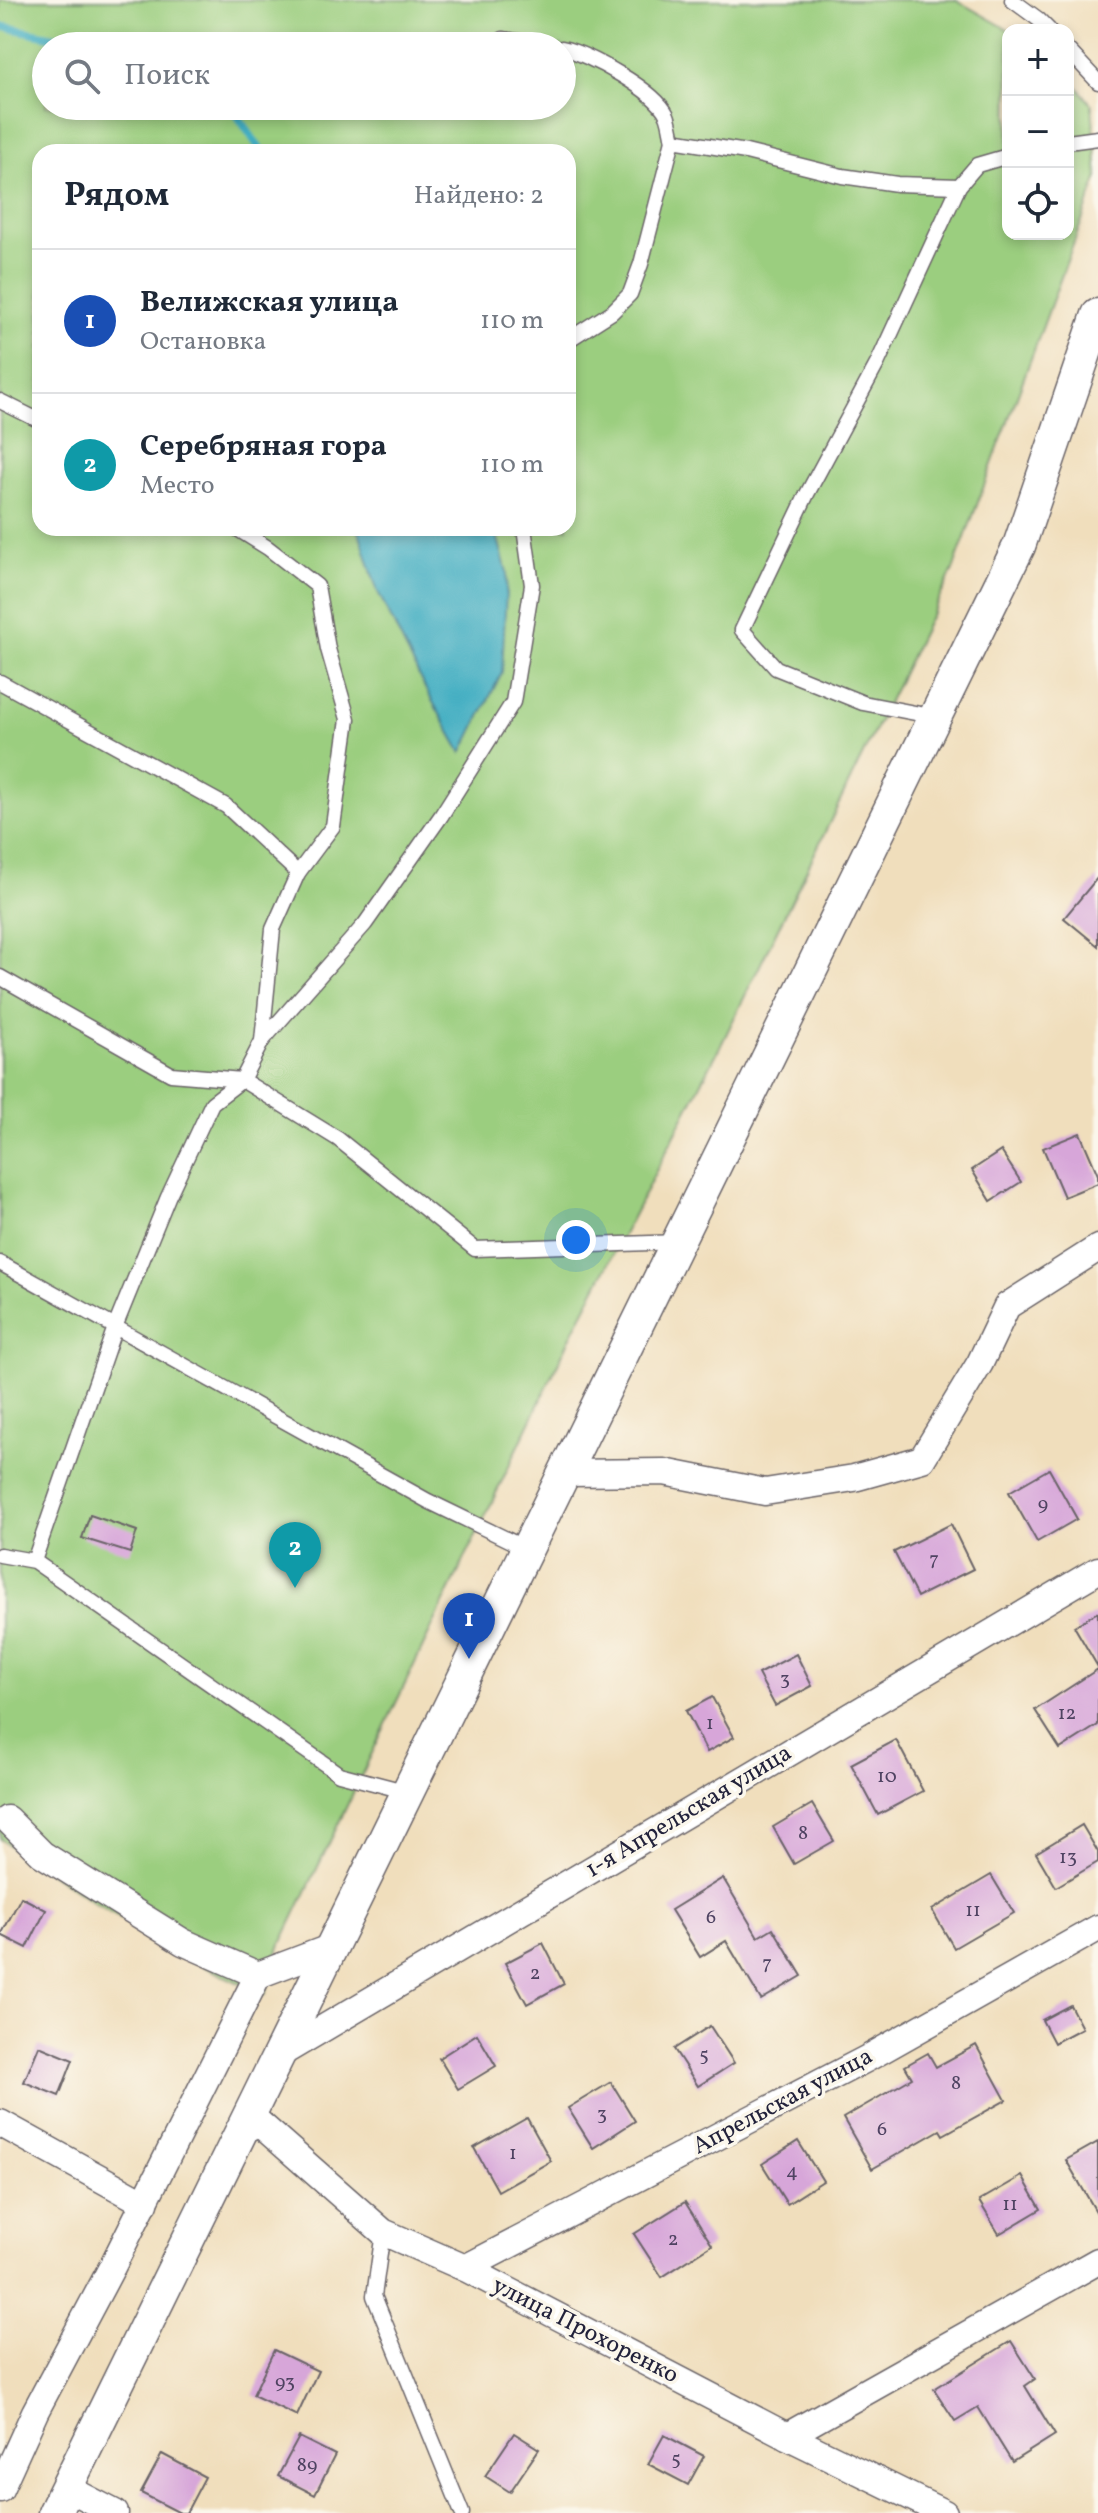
<!DOCTYPE html>
<html lang="ru">
<head>
<meta charset="utf-8">
<style>
	:root { --surface:#fff; --page:#f2f2f3; --text:#1f2937; --muted:#747a83; --line:#e0e1e3; --accent:#ea580c }
	body { margin:0; font-family:Vollkorn,serif; background:var(--page); color:var(--text) }
	.controls { position:absolute; right:24px; top:24px; display:grid; overflow:hidden; border-radius:16px; box-shadow:0 4px 12px #0003 }
	.controls button { width:72px; height:72px; display:grid; place-items:center; padding:0; border:0; border-bottom:2px solid var(--line); background:var(--surface); color:var(--text); font:40px sans-serif }
	.you { position:absolute; left:576px; top:1240px; width:28px; height:28px; margin:-20px; border:6px solid #fff; border-radius:50%; background:#1a73e8; box-shadow:0 0 0 12px #1a73e833 }
	.badge { display:grid; place-items:center; width:52px; height:52px; border-radius:50%; background:var(--accent); color:#fff; font-size:26px; font-weight:700 }
	.pin { position:absolute; translate:-50% -66px; filter:drop-shadow(0 2px 4px #0008) }
	.pin::after { content:''; position:absolute; top:42px; width:28px; height:24px; background:inherit; clip-path:polygon(0 0,100% 0,50% 100%) }
	.list { margin:0; padding:0; list-style:none }
	h2 { display:flex; justify-content:space-between; align-items:center; height:104px; margin:0; padding:0 32px; font-size:34px }
	h2 small { font-size:26px; font-weight:400; color:var(--muted) }
	.list li { display:grid; grid-template-columns:52px 1fr auto; gap:24px; align-items:center; box-sizing:border-box; height:144px; padding:0 32px; border-top:2px solid var(--line) }
	.list b { display:block; font-size:30px; white-space:nowrap }
	.list p { margin:0; font-size:26px; white-space:nowrap; color:var(--muted) }
	.list em { font-size:26px; font-style:normal; color:var(--muted) }
	.icon { flex:none; width:44px; height:44px; fill:none; stroke:currentColor; stroke-width:2; stroke-linecap:round; stroke-linejoin:round }
	.map { position:relative; flex:none; width:1098px; height:2513px; overflow:hidden }
	.search { position:absolute; background:var(--surface); box-shadow:0 4px 12px #0003; left:32px; top:32px; width:544px; height:88px; display:flex; align-items:center; gap:20px; box-sizing:border-box; padding:0 28px; border-radius:44px; color:var(--muted); font-size:30px }
	.panel { position:absolute; background:var(--surface); box-shadow:0 4px 12px #0003; left:32px; top:144px; width:544px; height:392px; border-radius:24px }
	.map>svg:first-child { display:block }
	.green { fill:#9bce7f; stroke:#5e785d; stroke-width:2; fill-rule:evenodd }
	.water { fill:#43aec2; stroke:#32687e; stroke-width:2 }
	.lines { fill:none; stroke-linecap:round; stroke-linejoin:round }
	.stream { stroke:#43aec2; stroke-width:8 }
	.building { fill:#d7a6d9 }
	.service-casing { stroke:#6a6468; stroke-width:17 }
	.minor-casing { stroke:#6a6468; stroke-width:29 }
	.tertiary-casing { stroke:#6a6468; stroke-width:35 }
	.service { stroke:#fff; stroke-width:14 }
	.minor { stroke:#fff; stroke-width:26 }
	.tertiary { stroke:#fff; stroke-width:32 }
	.labels { text-anchor:middle; dominant-baseline:central; stroke-width:7; stroke-linejoin:round; paint-order:stroke }
	.number-label { font-size:20px; fill:#4f4362 }
	.street-label { font-size:24px; fill:#22223b; stroke:#fbf7ec }
</style>
</head>
<body>
<div class="map">
<svg width="1098" height="2513" viewBox="0 0 1098 2513">
	<rect width="100%" height="100%" fill="#fbf7ec"/>
	<filter id="ink" filterUnits="userSpaceOnUse"><feTurbulence type="fractalNoise" baseFrequency=".0125" numOctaves="2"/><feDisplacementMap in="SourceGraphic" scale="16" xChannelSelector="R" yChannelSelector="G"/><feConvolveMatrix kernelMatrix="1 2 1 2 8 2 1 2 1" color-interpolation-filters="sRGB"/></filter>
	<filter id="wash" filterUnits="userSpaceOnUse"><feTurbulence type="fractalNoise" baseFrequency=".006" numOctaves="4" result="noise"/><feDisplacementMap in="SourceGraphic" scale="32" xChannelSelector="R" yChannelSelector="G"/><feGaussianBlur stdDeviation="1.8" result="paint"/><feColorMatrix in="noise" values="0 0 0 0 0 0 0 0 0 0 0 0 0 0 0 0 0 1.4 0 .05"/><feComposite in="paint" operator="in"/></filter>
	<g filter="url(#wash)">
		<rect width="100%" height="100%" fill="#f0debc"/>
		<path class="green" d="M0 0H956L1009 30 1008 234H1068V75L1092 105 1098 177 953 570 722 1043 573 1332 281 1944 265 1995 191 1960 92 1901 0 1839ZM46 46H562V106H46ZM40 152H568V528H40Z"/>
		<polygon class="water" points="358,528 495,528 507,572 502,672 462,753 426,690 377,590"/>
		<g class="lines">
			<g class="stream">
				<polyline points="0,26 98,46"/>
				<polyline points="231,106 262,152"/>
			</g>
		</g>
		<g id="blocks">
			<g class="building">
				<polygon points="1098,877 1098,946 1064,918"/>
				<polygon points="1080,1133 1098,1175 1098,1183 1064,1197 1043,1148"/>
				<polygon points="1001,1151 1021,1182 991,1201 972,1170"/>
				<polygon points="1049,1469 1077,1519 1037,1542 1009,1492"/>
				<polygon points="90,1515 137,1531 130,1553 82,1538"/>
				<polygon points="951,1524 973,1569 917,1597 894,1552"/>
				<polygon points="1098,1612 1098,1667 1074,1626"/>
				<polygon points="796,1654 812,1686 775,1706 758,1674"/>
				<polygon points="1098,1669 1098,1725 1060,1749 1035,1710"/>
				<polygon points="712,1697 734,1737 707,1752 686,1711"/>
				<polygon points="896,1740 923,1791 878,1815 851,1764"/>
				<polygon points="812,1804 834,1841 794,1864 773,1827"/>
				<polygon points="1082,1825 1098,1852 1098,1862 1056,1887 1036,1853"/>
				<polygon points="991,1875 1014,1913 954,1948 932,1910"/>
				<polygon points="723,1878 758,1937 773,1928 802,1976 761,2000 726,1941 700,1957 671,1910"/>
				<polygon points="21,1897 46,1910 27,1948 1,1935"/>
				<polygon points="543,1943 564,1984 527,2004 505,1963"/>
				<polygon points="1070,2005 1082,2028 1054,2043 1042,2020"/>
				<polygon points="710,2026 734,2063 698,2086 674,2049"/>
				<polygon points="477,2034 496,2066 458,2089 439,2058"/>
				<polygon points="976,2045 1006,2100 943,2135 940,2130 872,2169 843,2118 912,2078 905,2066 928,2053 936,2067"/>
				<polygon points="39,2046 73,2060 59,2096 24,2082"/>
				<polygon points="611,2082 635,2121 593,2148 568,2108"/>
				<polygon points="527,2118 551,2161 498,2191 474,2148"/>
				<polygon points="798,2141 823,2181 787,2204 762,2164"/>
				<polygon points="1098,2142 1098,2215 1066,2160"/>
				<polygon points="1022,2176 1041,2209 999,2234 979,2201"/>
				<polygon points="685,2202 712,2245 662,2277 634,2234"/>
				<polygon points="1011,2341 1035,2379 1025,2386 1055,2435 1012,2462 978,2407 955,2421 934,2389"/>
				<polygon points="274,2350 318,2371 297,2416 253,2395"/>
				<polygon points="514,2433 539,2449 510,2492 485,2476"/>
				<polygon points="664,2435 704,2456 688,2485 648,2464"/>
				<polygon points="299,2437 335,2455 315,2495 278,2476"/>
				<polygon points="162,2454 205,2477 186,2513 180,2513 141,2493"/>
			</g>
		</g>
	</g>
	<g filter="url(#ink)">
		<use href="#blocks" fill-opacity="0" stroke="#6a6468" stroke-width="2"/>
		<g class="lines">
			<defs>
				<g id="service">
					<polyline points="1012,0 1038,19 1049,30"/>
					<polyline points="503,39 550,46"/>
					<path d="M562 48C589 54 655 90 667 115 670 122 671 132 673 140"/>
					<polyline points="1068,50 1098,82"/>
					<polyline points="1068,142 1098,138"/>
					<polyline points="568,340 612,312 630,294 641,264 673,140 746,152 842,176 897,184 959,186"/>
					<polyline points="0,401 40,421"/>
					<polyline points="0,682 226,806 298,873"/>
					<polyline points="936,717 863,703 776,668 742,630 807,494 877,364 959,186 977,165 1008,156"/>
					<polyline points="0,977 171,1074 242,1080 262,1041 273,929 298,873 333,826 348,719 328,649 317,586 268,548 236,528"/>
					<polyline points="262,1041 365,924 441,816 513,702 532,585 524,528"/>
					<polyline points="0,1263 428,1501 527,1549"/>
					<polyline points="0,1555 34,1561 339,1774 408,1792"/>
					<polyline points="34,1561 115,1327 168,1197 212,1103 242,1080 338,1139 475,1249 679,1242"/>
					<polyline points="383,2232 374,2296 462,2513"/>
				</g>
				<g id="minor">
					<polyline points="566,1473 664,1472 765,1492 854,1478 922,1459 980,1363 1007,1306 1098,1248"/>
					<polyline points="7,1819 42,1854 183,1942 258,1975 332,1947"/>
					<polyline points="280,2054 1098,1570"/>
					<polyline points="250,2115 383,2232 465,2268 787,2436 944,2513"/>
					<polyline points="0,2123 145,2203"/>
					<polyline points="465,2268 868,2058 1098,1928"/>
					<polyline points="787,2436 1098,2261"/>
					<polyline points="67,2488 115,2513"/>
					<polyline points="0,2489 35,2412 112,2267 258,1975"/>
				</g>
				<polyline id="tertiary" points="54,2513 1019,546 1098,315"/>
			</defs>
			<use href="#service" class="service-casing"/>
			<use href="#minor" class="minor-casing"/>
			<use href="#tertiary" class="tertiary-casing"/>
			<use href="#service" class="service"/>
			<use href="#minor" class="minor"/>
			<use href="#tertiary" class="tertiary"/>
		</g>
	</g>
	<g class="labels">
		<g class="number-label">
			<text x="1043" y="1505">9</text>
			<text x="934" y="1560">7</text>
			<text x="785" y="1680">3</text>
			<text x="1067" y="1714">12</text>
			<text x="710" y="1724">1</text>
			<text x="887" y="1777">10</text>
			<text x="803" y="1834">8</text>
			<text x="1068" y="1858">13</text>
			<text x="973" y="1911">11</text>
			<text x="711" y="1918">6</text>
			<text x="767" y="1964">7</text>
			<text x="535" y="1974">2</text>
			<text x="704" y="2056">5</text>
			<text x="956" y="2084">8</text>
			<text x="602" y="2115">3</text>
			<text x="882" y="2130">6</text>
			<text x="513" y="2154">1</text>
			<text x="792" y="2172">4</text>
			<text x="1010" y="2205">11</text>
			<text x="673" y="2240">2</text>
			<text x="285" y="2383">93</text>
			<text x="676" y="2460">5</text>
			<text x="307" y="2466">89</text>
		</g>
		<g class="street-label">
			<text transform="translate(689 1812) rotate(-31)">1-я Апрельская улица</text>
			<text transform="translate(783 2102) rotate(-28)">Апрельская улица</text>
			<text transform="translate(585 2331) rotate(27)">улица Прохоренко</text>
		</g>
	</g>
</svg>
<div class="controls">
<button>+</button>
<button>−</button>
<button><svg class="icon" aria-label="locate" viewBox="0 0 24 24"><circle cx="12" cy="12" r="6"/><path d="M12 2v4M12 18v4M2 12h4M18 12h4"/></svg></button>
</div>
<div class="you"></div>
<div class="pin badge" style="left:469px;top:1659px;background:#1a4fb4">1</div>
<div class="pin badge" style="left:295px;top:1588px;background:#0f9aa8">2</div>
<div class="search"><svg class="icon" aria-label="search" viewBox="0 0 24 24"><circle cx="10" cy="10" r="6"/><path d="M15 15l6 6"/></svg>Поиск</div>
<section class="panel">
<h2>Рядом<small>Найдено: 2</small></h2>
<ul class="list">
<li><span class="badge" style="background:#1a4fb4">1</span><div><b>Велижская улица</b><p>Остановка</p></div><em>110 m</em></li>
<li><span class="badge" style="background:#0f9aa8">2</span><div><b>Серебряная гора</b><p>Место</p></div><em>110 m</em></li>
</ul>
</section>
</div>
</body>
</html>
